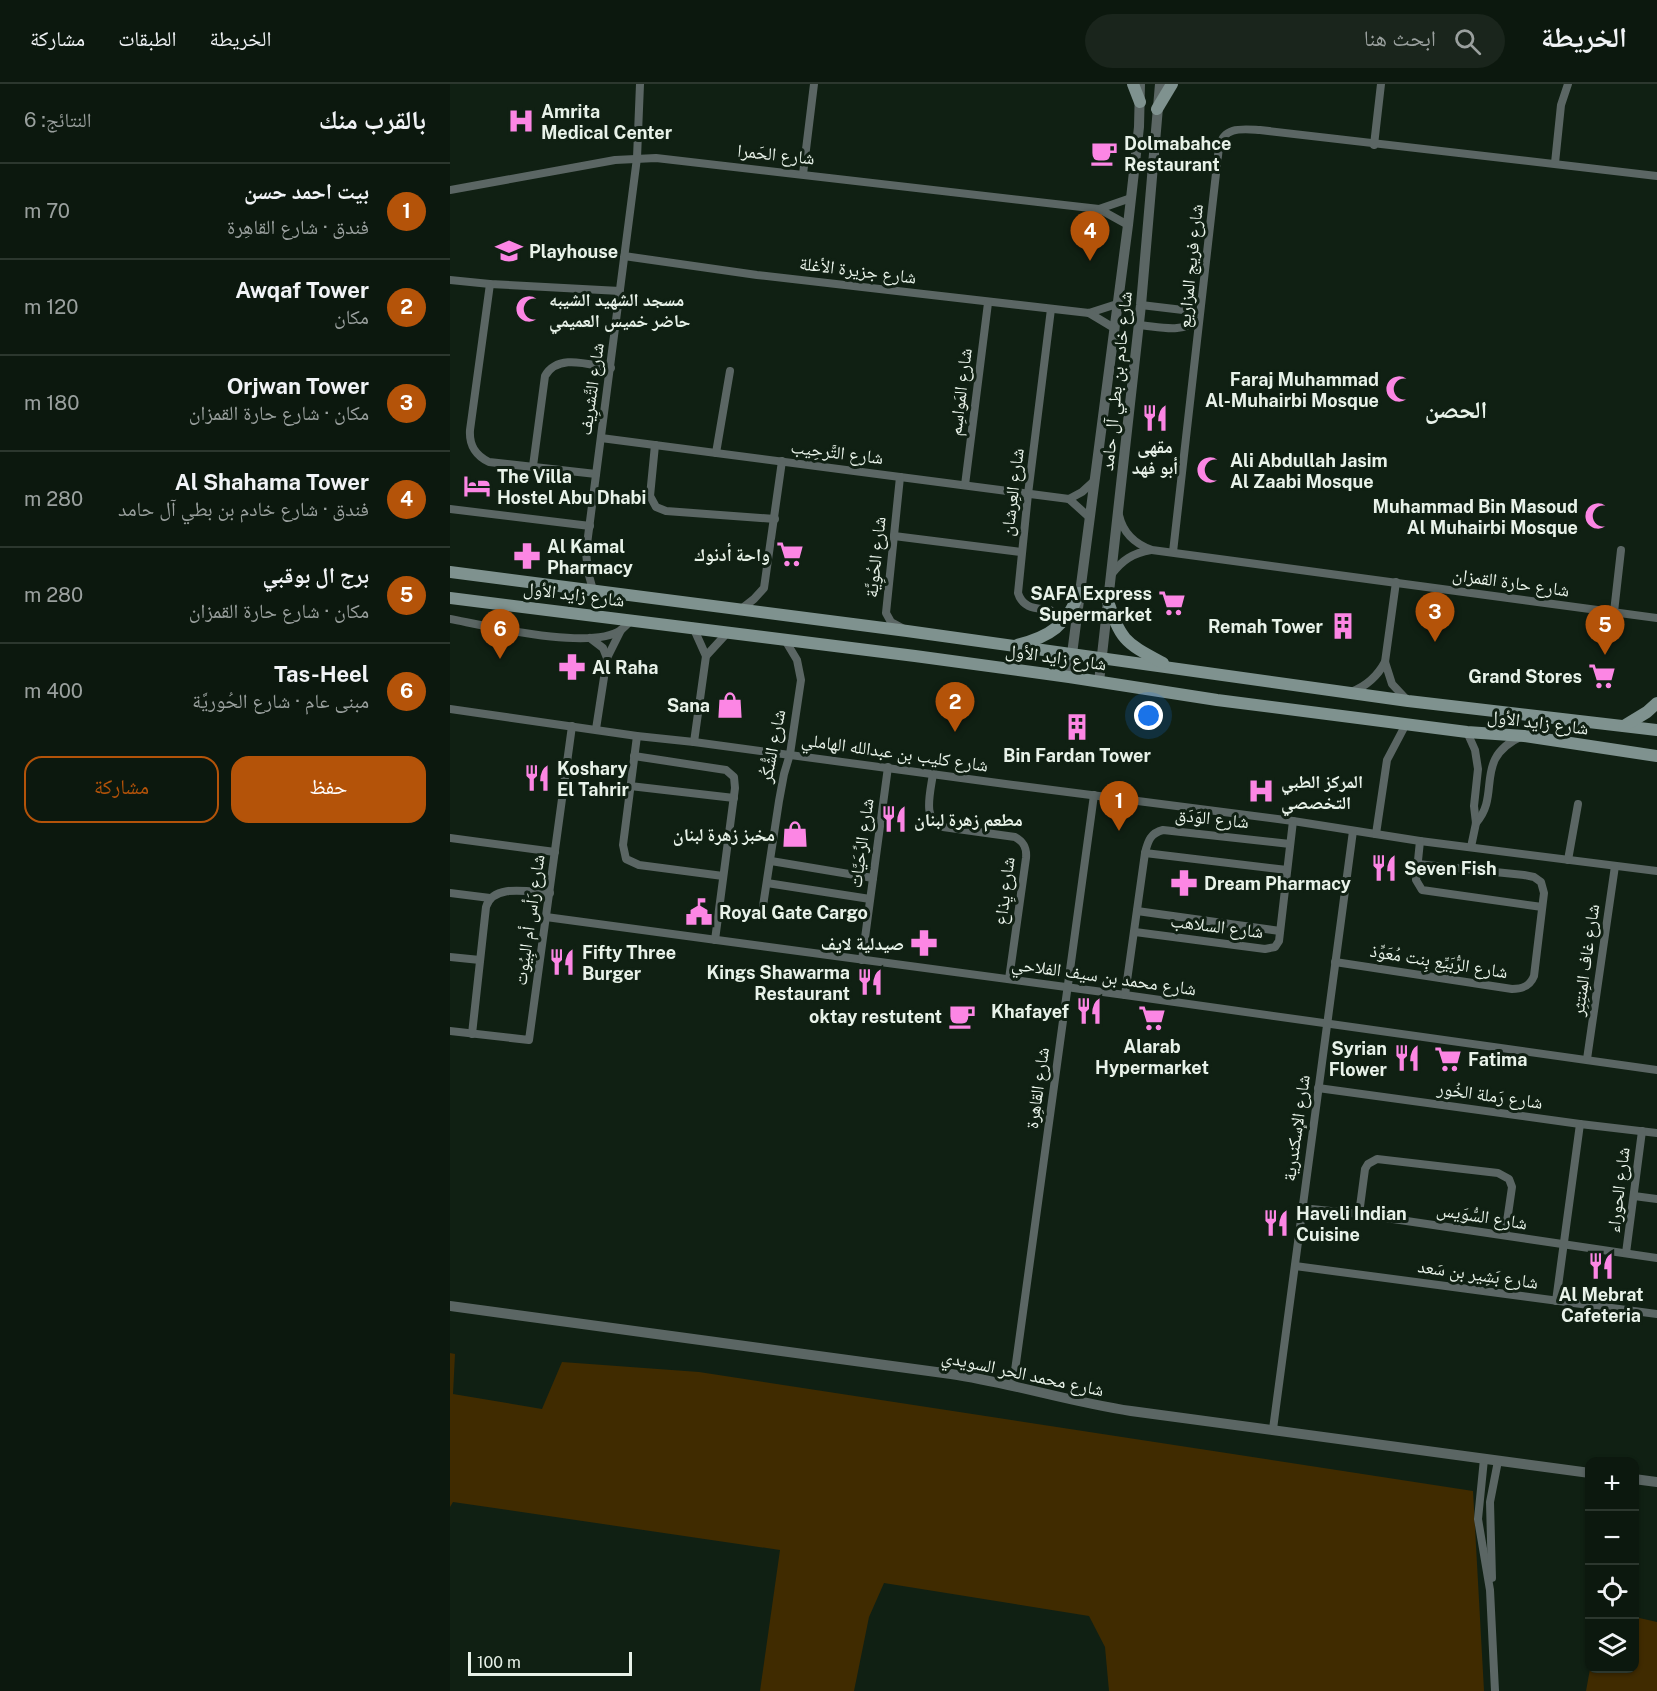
<!DOCTYPE html>
<html lang="ar">
<head>
<meta charset="utf-8">
<style>
	:root { --surface:#0c180e; --page:#1a251c; --text:#f1f3f6; --muted:#9aa09e; --line:#2c372e; --accent:#b45309 }
	body { margin:0; font-family:"Public Sans","Noto Naskh Arabic",sans-serif; background:var(--page); color:var(--text); direction:rtl }
	.controls { position:absolute; right:18px; bottom:18px; display:grid; overflow:hidden; border-radius:12px; box-shadow:0 2px 4px #0004 }
	.controls button { width:54px; height:54px; display:grid; place-items:center; padding:0; border:0; border-bottom:2px solid var(--line); background:var(--surface); color:var(--text); font:30px sans-serif }
	.scale { position:absolute; left:18px; bottom:15px; width:164px; box-sizing:border-box; padding-left:6px; border:3px solid #e8f2e9; border-top:0; font-size:16px; line-height:21px; white-space:nowrap; color:#e8f2e9; -webkit-text-stroke:4px #102013; paint-order:stroke }
	.you { position:absolute; left:699px; top:632px; width:21px; height:21px; margin:-15px; border:4px solid #fff; border-radius:50%; background:#1a73e8; box-shadow:0 0 0 9px #1a73e833 }
	.badge { display:grid; place-items:center; width:39px; height:39px; border-radius:50%; background:var(--accent); color:#fff; font-size:20px; font-weight:700 }
	.pin { position:absolute; translate:-50% -50px; filter:drop-shadow(0 2px 3px #0008) }
	.pin::after { content:''; position:absolute; top:32px; width:21px; height:18px; background:inherit; clip-path:polygon(0 0,100% 0,50% 100%) }
	.list { margin:0; padding:0; list-style:none }
	h2 { display:flex; justify-content:space-between; align-items:center; height:78px; margin:0; padding:0 24px; font-size:26px }
	h2 small { font-size:20px; font-weight:400; color:var(--muted) }
	.list li { display:grid; grid-template-columns:39px 1fr auto; gap:18px; align-items:center; box-sizing:border-box; height:96px; padding:0 24px; border-top:2px solid var(--line) }
	.list b { display:block; font-size:22px; white-space:nowrap }
	.list p { margin:0; font-size:20px; white-space:nowrap; color:var(--muted) }
	.list em { font-size:20px; font-style:normal; color:var(--muted) }
	.actions { display:flex; gap:12px; padding:18px 24px }
	.actions a { flex:1; padding:14px 0; border:2px solid var(--accent); border-radius:18px; text-align:center; font-size:21px; color:var(--accent) }
	.actions .main { background:var(--accent); color:#fff }
	.icon { flex:none; width:33px; height:33px; fill:none; stroke:currentColor; stroke-width:2; stroke-linecap:round; stroke-linejoin:round }
	.map { position:relative; flex:none; width:1207px; height:1607px; overflow:hidden; direction:ltr }
	header { display:flex; align-items:center; gap:36px; box-sizing:border-box; height:84px; padding:0 30px; background:var(--surface); border-bottom:2px solid var(--line) }
	header strong { font-size:28px }
	nav { display:flex; gap:33px; margin-inline-start:auto; font-size:21px }
	.search { width:420px; height:54px; background:var(--page); display:flex; align-items:center; gap:15px; box-sizing:border-box; padding:0 21px; border-radius:33px; color:var(--muted); font-size:22px }
	main { display:flex }
	aside { flex:1; background:var(--surface) }
	.map>svg:first-child { display:block }
	.green { fill:#402b00 }
	.lines { fill:none; stroke-linecap:round; stroke-linejoin:round }
	.minor { stroke:#5b6664; stroke-width:8 }
	.tertiary { stroke:#5b6664; stroke-width:10 }
	.secondary { stroke:#7f928f; stroke-width:12 }
	.labels { text-anchor:middle; dominant-baseline:central; stroke-width:6; stroke-linejoin:round; paint-order:stroke }
	.poi-label { font-size:18px; font-weight:bold; fill:#e8f2e9; stroke:#102013; text-anchor:start }
	.street-label { font-size:18px; fill:#e8f2e9; stroke:#102013 }
	.district-label { font-size:24px; font-weight:bold; fill:#e8f2e9; stroke:#102013 }
</style>
</head>
<body>
<header>
<strong>الخريطة</strong>
<div class="search"><svg class="icon" aria-label="search" viewBox="0 0 24 24"><circle cx="10" cy="10" r="6"/><path d="M15 15l6 6"/></svg>ابحث هنا</div>
<nav><a>الخريطة</a><a>الطبقات</a><a>مشاركة</a></nav>
</header>
<main>
<div class="map">
<svg width="1207" height="1607" viewBox="0 0 1207 1607">
	<rect width="100%" height="100%" fill="#102013"/>
	<g class="green">
		<polygon points="0,1269 5,1270 3,1310 92,1325 112,1278 249,1288 1023,1407 1034,1607 659,1607 655,1563 639,1532 434,1499 419,1533 404,1607 310,1607 330,1466 3,1418 0,1423"/>
		<polygon points="1185,1533 1207,1538 1207,1607 1136,1607 1140,1585 1184,1584"/>
	</g>
	<g class="lines">
		<g class="minor">
			<polyline points="924,61 931,0"/>
			<polyline points="1105,79 1111,21 1118,0"/>
			<polyline points="353,90 364,0"/>
			<polyline points="0,106 165,76 206,74 649,125 678,141"/>
			<polyline points="649,125 681,114"/>
			<polyline points="174,172 307,191 639,229 667,220"/>
			<polyline points="0,196 40,200 170,207"/>
			<path d="M40 200 20 346C19 361 25 371 39 378L146 390"/>
			<polyline points="639,229 664,244"/>
			<path d="M688 241C707 242 734 251 748 234L733 226 691 221"/>
			<polyline points="151,354 619,415 639,433"/>
			<polyline points="205,361 200,412 206,423 216,427 325,435"/>
			<polyline points="266,369 280,287"/>
			<path d="M83 382 95 292C108 269 139 281 161 284"/>
			<polyline points="450,393 436,529 441,538 454,545"/>
			<polyline points="515,401 538,219"/>
			<polyline points="619,415 632,408 643,398"/>
			<polyline points="0,425 140,442"/>
			<path d="M669 431C673 449 685 460 702 466L1207 534"/>
			<polyline points="444,452 571,468"/>
			<path d="M723 468 769 63C774 42 792 45 810 46L1207 92"/>
			<path d="M661 491C672 476 683 469 701 466"/>
			<polyline points="946,498 935,578 942,600 957,616"/>
			<polyline points="143,506 138,488 136,468 187,74 190,0"/>
			<polyline points="290,526 304,515 314,504 332,377"/>
			<path d="M600 526C586 524 573 525 568 509L578 410 601 225"/>
			<polyline points="1164,528 1171,466"/>
			<path d="M0 535C37 542 141 567 171 546 175 543 178 539 182 536"/>
			<polyline points="243,543 256,572"/>
			<polyline points="140,554 153,564 157,574"/>
			<path d="M901 608C917 602 927 593 935 578"/>
			<polyline points="0,625 187,652 244,658 563,701 843,737 970,757 1207,787"/>
			<polyline points="146,645 157,574 171,546"/>
			<polyline points="1017,648 1025,666 1028,685 1024,722 1026,739 1021,763"/>
			<polyline points="187,652 173,761 176,775 189,781 273,792"/>
			<polyline points="244,658 256,572 278,548"/>
			<polyline points="184,672 276,686 284,693 285,704 265,856"/>
			<path d="M483 689C481 707 471 737 493 743L565 753C574 758 577 764 576 774L559 895"/>
			<polyline points="180,702 284,714"/>
			<path d="M1026 739C1052 710 1022 675 1072 652"/>
			<polyline points="926,750 937,676 956,640"/>
			<polyline points="0,754 105,768"/>
			<polyline points="970,757 966,796 972,806 1092,823"/>
			<polyline points="695,769 837,786"/>
			<polyline points="1118,776 1128,720"/>
			<polyline points="321,777 423,794"/>
			<polyline points="317,799 420,815"/>
			<polyline points="0,809 40,814"/>
			<polyline points="313,822 329,717 334,690 340,670 351,596 347,576 335,556"/>
			<polyline points="687,827 830,847"/>
			<polyline points="96,833 675,911 1207,986"/>
			<polyline points="685,848 815,865 825,863 829,857 843,737"/>
			<polyline points="0,873 30,876"/>
			<polyline points="412,876 438,683"/>
			<path d="M885 878 1062 905C1073 905 1080 902 1084 892L1094 809 1091 798 1084 793 1074 791 967 780"/>
			<path d="M675 911 695 769C698 756 701 749 713 746L840 760"/>
			<polyline points="0,947 79,956 122,642"/>
			<path d="M22 950 36 823C43 799 80 808 100 809"/>
			<polyline points="1137,975 1165,782"/>
			<polyline points="868,1004 1130,1040 1207,1049"/>
			<polyline points="1184,1112 1207,1115"/>
			<polyline points="852,1124 909,1130 1207,1174"/>
			<polyline points="909,1130 915,1085 918,1080 927,1075 1048,1089 1059,1095 1062,1103 1055,1151"/>
			<polyline points="1176,1169 1192,1047"/>
			<polyline points="845,1182 1207,1230"/>
			<polyline points="1106,1217 1130,1040"/>
			<polyline points="563,1301 644,711"/>
			<polyline points="823,1345 903,747"/>
			<polyline points="1034,1375 1028,1435 1040,1506 1045,1607"/>
			<polyline points="1042,1494 1040,1418 1048,1377"/>
		</g>
		<g class="tertiary">
			<polyline points="619,593 678,141 689,43 690,0"/>
			<polyline points="649,598 691,221 710,0"/>
			<path d="M0 1222 501 1290C562 1299 620 1318 681 1327L1140 1389"/>
			<polyline points="1184,1395 1207,1398"/>
		</g>
		<g class="secondary">
			<polyline points="683,0 690,18"/>
			<polyline points="707,25 722,0"/>
			<polyline points="0,488 457,547 958,617 1207,646"/>
			<polyline points="0,514 465,572 619,593 767,616 1017,648 1074,652 1207,672"/>
			<path d="M657 514C671 557 674 558 713 579"/>
			<path d="M567 561C600 553 617 541 629 509"/>
			<polyline points="1174,642 1197,628 1207,619"/>
		</g>
	</g>
	<defs>
		<symbol id="hospital-bare" viewBox="-9 -9 18 18"><path d="M-5-5h3v3.5h4V-5h3V5h-3V1.5h-4V5h-3Z" fill="#fc86e4" stroke="#102013" stroke-width="2.5" paint-order="stroke"/></symbol>
		<symbol id="cafe-bare" viewBox="-9 -9 18 18"><path d="M-5.5-4.5H6V0H3Q3 3.5 0 3.5H-2.5Q-5.5 3.5-5.5 0ZM3-3.2v2h1.7v-2ZM-6 4.5H4V6H-6Z" fill="#fc86e4" stroke="#102013" stroke-width="2.5" paint-order="stroke"/></symbol>
		<symbol id="school-bare" viewBox="-9 -9 18 18"><path d="M0-5L7-2L0 1L-7-2ZM-4 1L0 2.5L4 1V4Q0 6-4 4Z" fill="#fc86e4" stroke="#102013" stroke-width="2.5" paint-order="stroke"/></symbol>
		<symbol id="mosque-bare" viewBox="-9 -9 18 18"><path d="M3.5-4.9A6 6 0 1 0 3.5 4.9A5 5 0 1 1 3.5-4.9Z" fill="#fc86e4" stroke="#102013" stroke-width="2.5" paint-order="stroke"/></symbol>
		<symbol id="restaurant-bare" viewBox="-9 -9 18 18"><path d="M-5-6h1v4h1v-4h1v4h1v-4h1v5L-1.5 .5V6h-2V.5L-5-1ZM5-6V6H3V1.5H1.5Q1.5-4 5-6Z" fill="#fc86e4" stroke="#102013" stroke-width="2.5" paint-order="stroke"/></symbol>
		<symbol id="hotel-bare" viewBox="-9 -9 18 18"><path d="M-6-4.5h1.5V1H6V5H4.5V3h-9V5H-6ZM-4 0a1.8 1.8 0 1 1 3.6 0ZM.5 0V-2.5h3Q6-2.5 6 0Z" fill="#fc86e4" stroke="#102013" stroke-width="2.5" paint-order="stroke"/></symbol>
		<symbol id="supermarket-bare" viewBox="-9 -9 18 18"><path d="M-6-5.5h2.5l.6 2H6L4.5 2H-2.5L-4.4-4H-6ZM-1.5 3.2a1.3 1.3 0 1 0 .1 0ZM3 3.2a1.3 1.3 0 1 0 .1 0Z" fill="#fc86e4" stroke="#102013" stroke-width="2.5" paint-order="stroke"/></symbol>
		<symbol id="pharmacy-bare" viewBox="-9 -9 18 18"><path d="M-2-6h4v4h4v4h-4v4h-4v-4h-4v-4h4Z" fill="#fc86e4" stroke="#102013" stroke-width="2.5" paint-order="stroke"/></symbol>
		<symbol id="building-bare" viewBox="-9 -9 18 18"><path d="M-4-6H4V6H1V3H-1V6H-4ZM-2.5-4.3h1.7v1.8h-1.7ZM.8-4.3h1.7v1.8H.8ZM-2.5-1h1.7V.8h-1.7ZM.8-1h1.7V.8H.8Z" fill="#fc86e4" stroke="#102013" stroke-width="2.5" paint-order="stroke"/></symbol>
		<symbol id="shop-bare" viewBox="-9 -9 18 18"><path d="M-5-2.5h2.3a2.7 3.5 0 0 1 5.4 0H5L5.5 6h-11ZM-1.5-2.5h3a1.5 2.3 0 0 0-3 0Z" fill="#fc86e4" stroke="#102013" stroke-width="2.5" paint-order="stroke"/></symbol>
		<symbol id="civic-bare" viewBox="-9 -9 18 18"><path d="M-.6-6.5H3V-4.5H.6V-3L4-1V1h2V6H-6V1h2V-1L-.6-3ZM-1.2 2.5V6h2.4V2.5Z" fill="#fc86e4" stroke="#102013" stroke-width="2.5" paint-order="stroke"/></symbol>
	</defs>
	<g fill-rule="evenodd">
		<use href="#hospital-bare" x="52" y="18" width="38" height="38"/>
		<use href="#cafe-bare" x="635" y="50" width="38" height="38"/>
		<use href="#school-bare" x="40" y="148" width="38" height="38"/>
		<use href="#mosque-bare" x="60" y="206" width="38" height="38"/>
		<use href="#mosque-bare" x="930" y="286" width="38" height="38"/>
		<use href="#restaurant-bare" x="686" y="315" width="38" height="38"/>
		<use href="#mosque-bare" x="741" y="367" width="38" height="38"/>
		<use href="#hotel-bare" x="8" y="383" width="38" height="38"/>
		<use href="#mosque-bare" x="1129" y="413" width="38" height="38"/>
		<use href="#supermarket-bare" x="321" y="451" width="38" height="38"/>
		<use href="#pharmacy-bare" x="58" y="453" width="38" height="38"/>
		<use href="#supermarket-bare" x="703" y="500" width="38" height="38"/>
		<use href="#building-bare" x="874" y="523" width="38" height="38"/>
		<use href="#pharmacy-bare" x="103" y="564" width="38" height="38"/>
		<use href="#supermarket-bare" x="1133" y="573" width="38" height="38"/>
		<use href="#shop-bare" x="261" y="602" width="38" height="38"/>
		<use href="#building-bare" x="608" y="624" width="38" height="38"/>
		<use href="#restaurant-bare" x="68" y="675" width="38" height="38"/>
		<use href="#hospital-bare" x="792" y="688" width="38" height="38"/>
		<use href="#restaurant-bare" x="425" y="716" width="38" height="38"/>
		<use href="#shop-bare" x="326" y="731" width="38" height="38"/>
		<use href="#restaurant-bare" x="915" y="765" width="38" height="38"/>
		<use href="#pharmacy-bare" x="715" y="780" width="38" height="38"/>
		<use href="#civic-bare" x="230" y="809" width="38" height="38"/>
		<use href="#pharmacy-bare" x="455" y="840" width="38" height="38"/>
		<use href="#restaurant-bare" x="93" y="859" width="38" height="38"/>
		<use href="#restaurant-bare" x="401" y="879" width="38" height="38"/>
		<use href="#restaurant-bare" x="620" y="908" width="38" height="38"/>
		<use href="#cafe-bare" x="493" y="913" width="38" height="38"/>
		<use href="#supermarket-bare" x="683" y="915" width="38" height="38"/>
		<use href="#restaurant-bare" x="938" y="955" width="38" height="38"/>
		<use href="#supermarket-bare" x="979" y="956" width="38" height="38"/>
		<use href="#restaurant-bare" x="807" y="1120" width="38" height="38"/>
		<use href="#restaurant-bare" x="1132" y="1163" width="38" height="38"/>
	</g>
	<g class="labels">
		<g class="poi-label">
			<text x="91" y="27">Amrita<tspan x="91" dy="21">Medical Center</tspan></text>
			<text x="674" y="59">Dolmabahce<tspan x="674" dy="21">Restaurant</tspan></text>
			<text x="79" y="167">Playhouse</text>
			<text x="99" y="215">مسجد الشهيد الشيبه<tspan x="99" dy="21">حاضر خميس العميمي</tspan></text>
			<text x="929" y="295" text-anchor="end">Faraj Muhammad<tspan x="929" dy="21">Al-Muhairbi Mosque</tspan></text>
			<text x="705" y="362" text-anchor="middle">مقهى<tspan x="705" dy="21">أبو فهد</tspan></text>
			<text x="780" y="376">Ali Abdullah Jasim<tspan x="780" dy="21">Al Zaabi Mosque</tspan></text>
			<text x="47" y="392">The Villa<tspan x="47" dy="21">Hostel Abu Dhabi</tspan></text>
			<text x="1128" y="422" text-anchor="end">Muhammad Bin Masoud<tspan x="1128" dy="21">Al Muhairbi Mosque</tspan></text>
			<text x="97" y="462">Al Kamal<tspan x="97" dy="21">Pharmacy</tspan></text>
			<text x="320" y="470" text-anchor="end">واحة أدنوك</text>
			<text x="702" y="509" text-anchor="end">SAFA Express<tspan x="702" dy="21">Supermarket</tspan></text>
			<text x="873" y="542" text-anchor="end">Remah Tower</text>
			<text x="142" y="583">Al Raha</text>
			<text x="1132" y="592" text-anchor="end">Grand Stores</text>
			<text x="260" y="621" text-anchor="end">Sana</text>
			<text x="627" y="671" text-anchor="middle">Bin Fardan Tower</text>
			<text x="107" y="684">Koshary<tspan x="107" dy="21">El Tahrir</tspan></text>
			<text x="831" y="697">المركز الطبي<tspan x="831" dy="21">التخصصي</tspan></text>
			<text x="464" y="735">مطعم زهرة لبنان</text>
			<text x="325" y="750" text-anchor="end">مخبز زهرة لبنان</text>
			<text x="954" y="784">Seven Fish</text>
			<text x="754" y="799">Dream Pharmacy</text>
			<text x="269" y="828">Royal Gate Cargo</text>
			<text x="454" y="859" text-anchor="end">صيدلية لايف</text>
			<text x="132" y="868">Fifty Three<tspan x="132" dy="21">Burger</tspan></text>
			<text x="400" y="888" text-anchor="end">Kings Shawarma<tspan x="400" dy="21">Restaurant</tspan></text>
			<text x="619" y="927" text-anchor="end">Khafayef</text>
			<text x="492" y="932" text-anchor="end">oktay restutent</text>
			<text x="702" y="962" text-anchor="middle">Alarab<tspan x="702" dy="21">Hypermarket</tspan></text>
			<text x="937" y="964" text-anchor="end">Syrian<tspan x="937" dy="21">Flower</tspan></text>
			<text x="1018" y="975">Fatima</text>
			<text x="846" y="1129">Haveli Indian<tspan x="846" dy="21">Cuisine</tspan></text>
			<text x="1151" y="1210" text-anchor="middle">Al Mebrat<tspan x="1151" dy="21">Cafeteria</tspan></text>
		</g>
		<g class="street-label">
			<text transform="translate(326 70) rotate(6)">شارع الحَمرا</text>
			<text transform="translate(740 182) rotate(-84)">شارع فريج المزاريع</text>
			<text transform="translate(408 186) rotate(7)">شارع جزيرة الأغلة</text>
			<text transform="translate(666 297) rotate(-84)">شارع خادم بن بطي آل حامد</text>
			<text transform="translate(141 305) rotate(-82)">شارع التَّشرِيف</text>
			<text transform="translate(510 308) rotate(-83)">شارع المَواسِم</text>
			<text transform="translate(387 368) rotate(7)">شارع التَّرحِيب</text>
			<text transform="translate(562 408) rotate(-83)">شارع العِرشان</text>
			<text transform="translate(425 473) rotate(-84)">شارع الحُوِيَّة</text>
			<text transform="translate(1061 498) rotate(8)">شارع حارة القمزان</text>
			<text transform="translate(124 510) rotate(7)">شارع زايد الأول</text>
			<text transform="translate(606 573) rotate(8)">شارع زايد الأول</text>
			<text transform="translate(1088 638) rotate(7)">شارع زايد الأول</text>
			<text transform="translate(322 662) rotate(-79)">شارع الشُّكُر</text>
			<text transform="translate(445 668) rotate(8)">شارع كليب بن عبدالله الهاملي</text>
			<text transform="translate(762 734) rotate(6)">شارع الوَدَق</text>
			<text transform="translate(411 759) rotate(-82)">شارع الرِّحَيَّات</text>
			<text transform="translate(554 807) rotate(-83)">شارع يِذاع</text>
			<text transform="translate(79 836) rotate(-82)">شارع رَأس أم البِيُوت</text>
			<text transform="translate(767 842) rotate(7)">شارع السلاهب</text>
			<text transform="translate(1135 876) rotate(-82)">شارع غاف المِنتِثِر</text>
			<text transform="translate(989 877) rotate(9)">شارع الرُّبَيِّع بِنت مُعَوِّذ</text>
			<text transform="translate(654 892) rotate(8)">شارع محمد بن سيف الفلاحي</text>
			<text transform="translate(587 1004) rotate(-82)">شارع القاهِرة</text>
			<text transform="translate(1040 1011) rotate(8)">شارع رَملة الخُور</text>
			<text transform="translate(846 1044) rotate(-82)">شارع الإسكندرية</text>
			<text transform="translate(1168 1106) rotate(-83)">شارع الحوراء</text>
			<text transform="translate(1032 1132) rotate(9)">شارع السُّوَيس</text>
			<text transform="translate(1028 1190) rotate(8)">شارع بَشِير بن سَعد</text>
			<text transform="translate(573 1289) rotate(12)">شارع محمد الحر السويدي</text>
		</g>
		<g class="district-label">
			<text x="1006" y="325">الحصن</text>
		</g>
	</g>
</svg>
<div class="controls">
<button>+</button>
<button>−</button>
<button><svg class="icon" aria-label="locate" viewBox="0 0 24 24"><circle cx="12" cy="12" r="6"/><path d="M12 2v4M12 18v4M2 12h4M18 12h4"/></svg></button>
<button><svg class="icon" aria-label="layers" viewBox="0 0 24 24"><path d="M12 4l9 5-9 5-9-5zM3 14l9 5 9-5"/></svg></button>
</div>
<div class="scale">100 m</div>
<div class="you"></div>
<div class="pin badge" style="left:669px;top:747px">1</div>
<div class="pin badge" style="left:505px;top:648px">2</div>
<div class="pin badge" style="left:985px;top:558px">3</div>
<div class="pin badge" style="left:640px;top:177px">4</div>
<div class="pin badge" style="left:1155px;top:571px">5</div>
<div class="pin badge" style="left:50px;top:575px">6</div>
</div>
<aside>
<h2>بالقرب منك<small>النتائج: 6</small></h2>
<ul class="list">
<li><span class="badge">1</span><div><b>بيت احمد حسن</b><p>فندق · شارع القاهِرة</p></div><em>70 m</em></li>
<li><span class="badge">2</span><div><b>Awqaf Tower</b><p>مكان</p></div><em>120 m</em></li>
<li><span class="badge">3</span><div><b>Orjwan Tower</b><p>مكان · شارع حارة القمزان</p></div><em>180 m</em></li>
<li><span class="badge">4</span><div><b>Al Shahama Tower</b><p>فندق · شارع خادم بن بطي آل حامد</p></div><em>280 m</em></li>
<li><span class="badge">5</span><div><b>برج ال بوقبي</b><p>مكان · شارع حارة القمزان</p></div><em>280 m</em></li>
<li><span class="badge">6</span><div><b>Tas-Heel</b><p>مبنى عام · شارع الحُوريَّة</p></div><em>400 m</em></li>
</ul>
<div class="actions"><a class="main">حفظ</a><a>مشاركة</a></div>
</aside>
</main>
</body>
</html>
